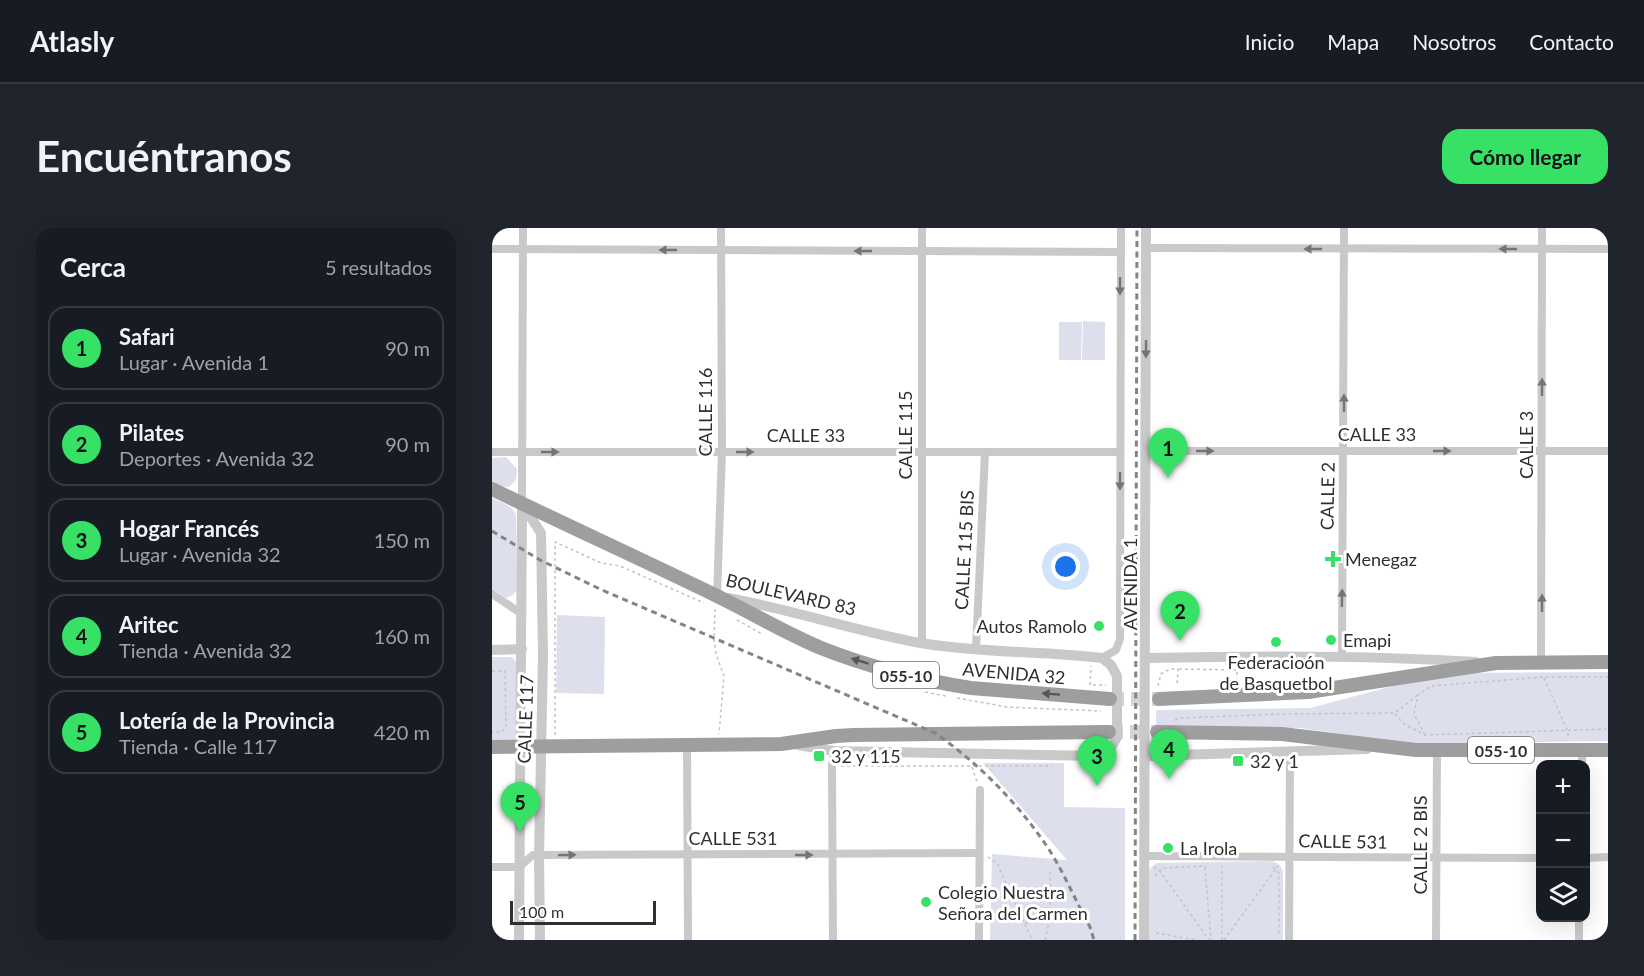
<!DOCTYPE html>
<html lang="es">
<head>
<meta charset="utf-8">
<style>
	:root { --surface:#171b24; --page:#20242c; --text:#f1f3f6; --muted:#9ea1a6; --line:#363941; --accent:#36e165 }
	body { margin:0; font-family:Lato,sans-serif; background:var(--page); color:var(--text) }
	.controls { position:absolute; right:18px; bottom:18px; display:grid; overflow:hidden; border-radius:12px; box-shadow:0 6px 24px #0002 }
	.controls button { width:54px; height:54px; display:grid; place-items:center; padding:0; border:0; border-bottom:2px solid var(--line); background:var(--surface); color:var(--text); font:30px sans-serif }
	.scale { position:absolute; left:18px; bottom:15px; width:146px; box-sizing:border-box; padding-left:6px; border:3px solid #2f2f2f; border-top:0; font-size:16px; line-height:21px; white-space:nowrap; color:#2f2f2f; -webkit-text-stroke:4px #fff; paint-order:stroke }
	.you { position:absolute; left:574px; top:339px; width:21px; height:21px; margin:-15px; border:4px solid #fff; border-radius:50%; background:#1a73e8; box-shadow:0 0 0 9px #1a73e833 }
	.badge { display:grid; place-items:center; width:39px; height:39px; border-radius:50%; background:var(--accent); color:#111; font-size:20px; font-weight:700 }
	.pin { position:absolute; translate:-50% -50px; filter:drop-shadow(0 2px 3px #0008) }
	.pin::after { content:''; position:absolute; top:32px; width:21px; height:18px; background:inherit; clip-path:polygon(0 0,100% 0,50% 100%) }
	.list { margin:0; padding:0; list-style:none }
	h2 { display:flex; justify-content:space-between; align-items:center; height:78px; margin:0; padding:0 24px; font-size:26px }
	h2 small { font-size:20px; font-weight:400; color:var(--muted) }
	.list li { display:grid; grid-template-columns:39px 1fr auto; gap:18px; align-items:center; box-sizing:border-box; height:84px; margin:0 12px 12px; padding:0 12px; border:2px solid var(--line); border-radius:18px }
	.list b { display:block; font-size:22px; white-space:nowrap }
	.list p { margin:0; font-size:20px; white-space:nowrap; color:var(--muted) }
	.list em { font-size:20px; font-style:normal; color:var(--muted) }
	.icon { flex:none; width:33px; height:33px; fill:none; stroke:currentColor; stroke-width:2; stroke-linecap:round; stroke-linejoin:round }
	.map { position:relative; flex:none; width:1116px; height:712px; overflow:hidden; border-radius:18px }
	header { display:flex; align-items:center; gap:36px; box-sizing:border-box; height:84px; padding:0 30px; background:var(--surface); border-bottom:2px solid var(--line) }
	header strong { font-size:28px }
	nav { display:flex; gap:33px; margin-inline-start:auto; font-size:21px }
	.intro { display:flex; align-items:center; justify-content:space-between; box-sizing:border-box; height:144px; padding:0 36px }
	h1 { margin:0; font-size:42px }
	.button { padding:15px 27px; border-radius:18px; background:var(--accent); color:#111; font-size:21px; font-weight:700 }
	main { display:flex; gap:36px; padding:0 36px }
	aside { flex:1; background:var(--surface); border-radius:18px; box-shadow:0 6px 24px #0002 }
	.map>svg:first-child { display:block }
	.green { fill:#dde0ec }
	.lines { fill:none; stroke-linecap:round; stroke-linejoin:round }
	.trunk-tunnel { stroke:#d5d5d5; stroke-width:14; stroke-dasharray:14 7; stroke-linecap:butt }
	.path { stroke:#c3c3c3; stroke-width:1.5; stroke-dasharray:3 3; stroke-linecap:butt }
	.minor { stroke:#c9c9c9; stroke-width:8 }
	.tertiary { stroke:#c9c9c9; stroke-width:10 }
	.trunk { stroke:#9e9e9e; stroke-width:14 }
	.rail { stroke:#848484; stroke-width:3; stroke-dasharray:6 4.5; stroke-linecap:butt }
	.oneway { fill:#747474 }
	.oneway2 { fill:#565656 }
	.poi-dot { fill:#36e165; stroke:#fff; stroke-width:2 }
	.labels { text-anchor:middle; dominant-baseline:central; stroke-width:6; stroke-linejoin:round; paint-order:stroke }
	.shield { fill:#fff; stroke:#6d6d6d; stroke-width:1.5 }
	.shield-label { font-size:16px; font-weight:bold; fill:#2f2f2f }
	.street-label { font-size:18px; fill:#2f2f2f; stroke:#fff }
	.poi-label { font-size:18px; fill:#2f2f2f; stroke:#fff; text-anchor:start }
</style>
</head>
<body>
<header>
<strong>Atlasly</strong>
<nav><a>Inicio</a><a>Mapa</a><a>Nosotros</a><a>Contacto</a></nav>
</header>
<div class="intro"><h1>Encuéntranos</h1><a class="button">Cómo llegar</a></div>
<main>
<aside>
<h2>Cerca<small>5 resultados</small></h2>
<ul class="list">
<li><span class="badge">1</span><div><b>Safari</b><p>Lugar · Avenida 1</p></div><em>90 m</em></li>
<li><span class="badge">2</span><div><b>Pilates</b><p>Deportes · Avenida 32</p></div><em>90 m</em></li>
<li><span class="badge">3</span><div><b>Hogar Francés</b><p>Lugar · Avenida 32</p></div><em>150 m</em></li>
<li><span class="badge">4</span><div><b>Aritec</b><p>Tienda · Avenida 32</p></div><em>160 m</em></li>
<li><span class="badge">5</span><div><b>Lotería de la Provincia</b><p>Tienda · Calle 117</p></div><em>420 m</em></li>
</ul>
</aside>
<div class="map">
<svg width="1116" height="712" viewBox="0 0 1116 712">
	<rect width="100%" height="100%" fill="#fff"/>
	<g class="green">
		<polygon points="591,93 613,94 613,132 590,132"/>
		<polygon points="567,94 590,94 589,132 567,132"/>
		<polygon points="14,229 25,241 24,252 17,259 0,258 0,230"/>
		<path d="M0 270C10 275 21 277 24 288L25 362 21 367 14 370 0 361Z"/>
		<polygon points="65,387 113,389 112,466 64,465"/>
		<polygon points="0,429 20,429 24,434 24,513 0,513"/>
		<polygon points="1116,444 1116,513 918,516 808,500 664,500 664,482 818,480 950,445"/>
		<polygon points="491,535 572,535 572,579 633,580 633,712 498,712 500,626 575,632"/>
		<polygon points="780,633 787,636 791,643 791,712 657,712 657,642 664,635"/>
	</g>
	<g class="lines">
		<g class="trunk-tunnel">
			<polyline points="618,471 667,471"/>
			<polyline points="617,504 665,504"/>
		</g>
		<g class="path">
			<polyline points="223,381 222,411 224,426 232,448 227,506"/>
			<polyline points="245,392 270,406"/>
			<polyline points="687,441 745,442 745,455"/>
			<polyline points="0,443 13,443 14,500 9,504 0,504"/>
			<polyline points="1052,450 1076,504 1076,509"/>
			<polyline points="598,457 599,438"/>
			<polyline points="601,457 614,457"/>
			<polyline points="666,458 669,446 678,441 686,441 685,458"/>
			<polyline points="433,464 454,468"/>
			<polyline points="465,470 515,479 609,483"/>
			<polyline points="903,486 912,496 933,507 1116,501"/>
			<polyline points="683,492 688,490 788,486 903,485 926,467"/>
			<polyline points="63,507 63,314 109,335 128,338 212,375"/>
			<polyline points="933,507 922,486 926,467 939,458 1052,449 1116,449"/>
			<polyline points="349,538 560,538"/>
			<polyline points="480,539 485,554"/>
			<polyline points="496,629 505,635 540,712"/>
			<polyline points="662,639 667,642 717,712"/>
			<polyline points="713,639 719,712"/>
			<polyline points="781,639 787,645 787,707"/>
			<polyline points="663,648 670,640 714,638"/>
			<polyline points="533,695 558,690"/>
			<polyline points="664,705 704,712"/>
			<polyline points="553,712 558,690 558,641"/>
			<polyline points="730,712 730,638"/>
			<polyline points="732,712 786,638"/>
		</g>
		<g class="minor">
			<polyline points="654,20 1116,21"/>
			<polyline points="0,21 629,24"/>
			<polyline points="655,223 1116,223"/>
			<polyline points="0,224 628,224"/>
			<polyline points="30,276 31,0"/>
			<polyline points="0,366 30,386"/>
			<polyline points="225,368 230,224 229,0"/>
			<polyline points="430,415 430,0"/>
			<polyline points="484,421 493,224"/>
			<polyline points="850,428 852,0"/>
			<polyline points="610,430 624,422 628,411 629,0"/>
			<polyline points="1049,434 1050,0"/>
			<polyline points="195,518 196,712"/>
			<polyline points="1090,536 1090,522"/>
			<polyline points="653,628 1048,630"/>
			<polyline points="1094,630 1116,629"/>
			<polyline points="0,639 27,639 41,627 487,625"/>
			<polyline points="341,712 340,538 342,523"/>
			<polyline points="487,712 488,562"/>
			<polyline points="797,712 798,523"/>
			<polyline points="944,712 945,522"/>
			<polyline points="1087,712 1087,690"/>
		</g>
		<g class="tertiary">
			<polyline points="30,276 49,305 51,427 47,628 48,712"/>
			<path d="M236 370C301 382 364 403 428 415 488 425 550 423 610 430L619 437 625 448V509L618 522 604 528 342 523 306 517"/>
			<polyline points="0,422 30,421"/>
			<path d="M654 430C764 428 874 427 984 434"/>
			<polyline points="654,528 875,521"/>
			<polyline points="27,712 30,276"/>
			<polyline points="652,712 654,0"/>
		</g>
		<g class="trunk">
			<path d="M0 261C74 297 149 331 223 367 258 384 293 405 329 420 377 439 428 452 479 460L618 471"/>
			<polyline points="667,471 816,464 1004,435 1116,434"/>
			<polyline points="665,504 790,506 924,522 1116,522"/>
			<polyline points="0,519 289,516 344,508 361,507 617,504"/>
		</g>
		<g class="rail">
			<path d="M0 303 48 332 110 362 443 505C486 535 524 573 554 617 571 642 583 672 598 699L602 712"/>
			<polyline points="643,712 645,0"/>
		</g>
	</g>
	<defs><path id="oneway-solid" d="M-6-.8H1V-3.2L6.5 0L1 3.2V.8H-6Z" transform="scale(1.5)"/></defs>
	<g class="oneway">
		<use href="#oneway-solid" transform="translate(821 21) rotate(-180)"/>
		<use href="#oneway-solid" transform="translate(1016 21) rotate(-180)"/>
		<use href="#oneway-solid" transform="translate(176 22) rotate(-180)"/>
		<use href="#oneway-solid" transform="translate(371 23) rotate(-180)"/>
		<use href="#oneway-solid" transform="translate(628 58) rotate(90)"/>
		<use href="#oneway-solid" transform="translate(654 121) rotate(90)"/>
		<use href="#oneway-solid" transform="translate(1050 159) rotate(-90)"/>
		<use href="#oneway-solid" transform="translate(852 175) rotate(-90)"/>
		<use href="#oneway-solid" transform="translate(713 223)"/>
		<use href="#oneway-solid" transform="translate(950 223)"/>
		<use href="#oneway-solid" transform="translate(58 224)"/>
		<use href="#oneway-solid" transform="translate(253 224)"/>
		<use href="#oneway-solid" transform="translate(628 253) rotate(90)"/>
		<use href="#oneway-solid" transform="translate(850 370) rotate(-89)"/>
		<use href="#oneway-solid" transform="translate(1050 375) rotate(-90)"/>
		<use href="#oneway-solid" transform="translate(75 627) rotate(-1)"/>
		<use href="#oneway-solid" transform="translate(312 627)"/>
	</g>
	<g class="oneway2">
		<use href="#oneway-solid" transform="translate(368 433) rotate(-163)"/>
		<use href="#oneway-solid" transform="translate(559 466) rotate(-176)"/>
	</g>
	<g class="poi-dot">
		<path d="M838 322h6v6h6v6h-6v6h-6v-6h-6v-6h6z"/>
		<circle cx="607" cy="398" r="6"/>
		<circle cx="839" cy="412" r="6"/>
		<circle cx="784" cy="414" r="6"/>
		<rect x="321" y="522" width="12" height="12" rx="3"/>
		<rect x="740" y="527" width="12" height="12" rx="3"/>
		<circle cx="676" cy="620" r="6"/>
		<circle cx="434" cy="674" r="6"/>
	</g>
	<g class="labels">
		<g class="shield">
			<rect x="381" y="434" width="66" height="26" rx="4.5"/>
			<rect x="976" y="509" width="66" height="26" rx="4.5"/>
		</g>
		<g class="shield-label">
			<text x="414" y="447">055-10</text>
			<text x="1009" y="522">055-10</text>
		</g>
		<g class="street-label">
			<text transform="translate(213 184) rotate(-90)">CALLE 116</text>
			<text x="885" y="206">CALLE 33</text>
			<text x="314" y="207">CALLE 33</text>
			<text transform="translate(413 207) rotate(-90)">CALLE 115</text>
			<text transform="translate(1034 217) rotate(-90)">CALLE 3</text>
			<text transform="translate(835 268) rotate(-89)">CALLE 2</text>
			<text transform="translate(472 322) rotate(-87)">CALLE 115 BIS</text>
			<text transform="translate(638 356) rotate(-90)">AVENIDA 1</text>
			<text transform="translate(299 366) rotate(13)">BOULEVARD 83</text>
			<text transform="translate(522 445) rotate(5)">AVENIDA 32</text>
			<text transform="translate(33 491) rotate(-88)">CALLE 117</text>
			<text x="241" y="610">CALLE 531</text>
			<text transform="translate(851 613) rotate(1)">CALLE 531</text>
			<text transform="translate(928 617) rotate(-90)">CALLE 2 BIS</text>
		</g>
		<g class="poi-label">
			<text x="853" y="331">Menegaz</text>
			<text x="595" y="398" text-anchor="end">Autos Ramolo</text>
			<text x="851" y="412">Emapi</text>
			<text x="784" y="434" text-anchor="middle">Federacioón<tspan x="784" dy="21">de Basquetbol</tspan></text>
			<text x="339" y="528">32 y 115</text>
			<text x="758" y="533">32 y 1</text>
			<text x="688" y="620">La Irola</text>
			<text x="446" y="664">Colegio Nuestra<tspan x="446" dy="21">Señora del Carmen</tspan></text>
		</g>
	</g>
</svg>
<div class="controls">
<button>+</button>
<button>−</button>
<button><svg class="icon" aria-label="layers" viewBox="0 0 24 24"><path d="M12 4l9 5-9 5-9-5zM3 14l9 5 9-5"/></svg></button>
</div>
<div class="scale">100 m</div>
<div class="you"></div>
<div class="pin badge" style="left:676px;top:250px">1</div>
<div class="pin badge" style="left:688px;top:413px">2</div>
<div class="pin badge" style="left:605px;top:558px">3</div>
<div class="pin badge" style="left:677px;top:551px">4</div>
<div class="pin badge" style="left:28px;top:604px">5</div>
</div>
</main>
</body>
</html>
